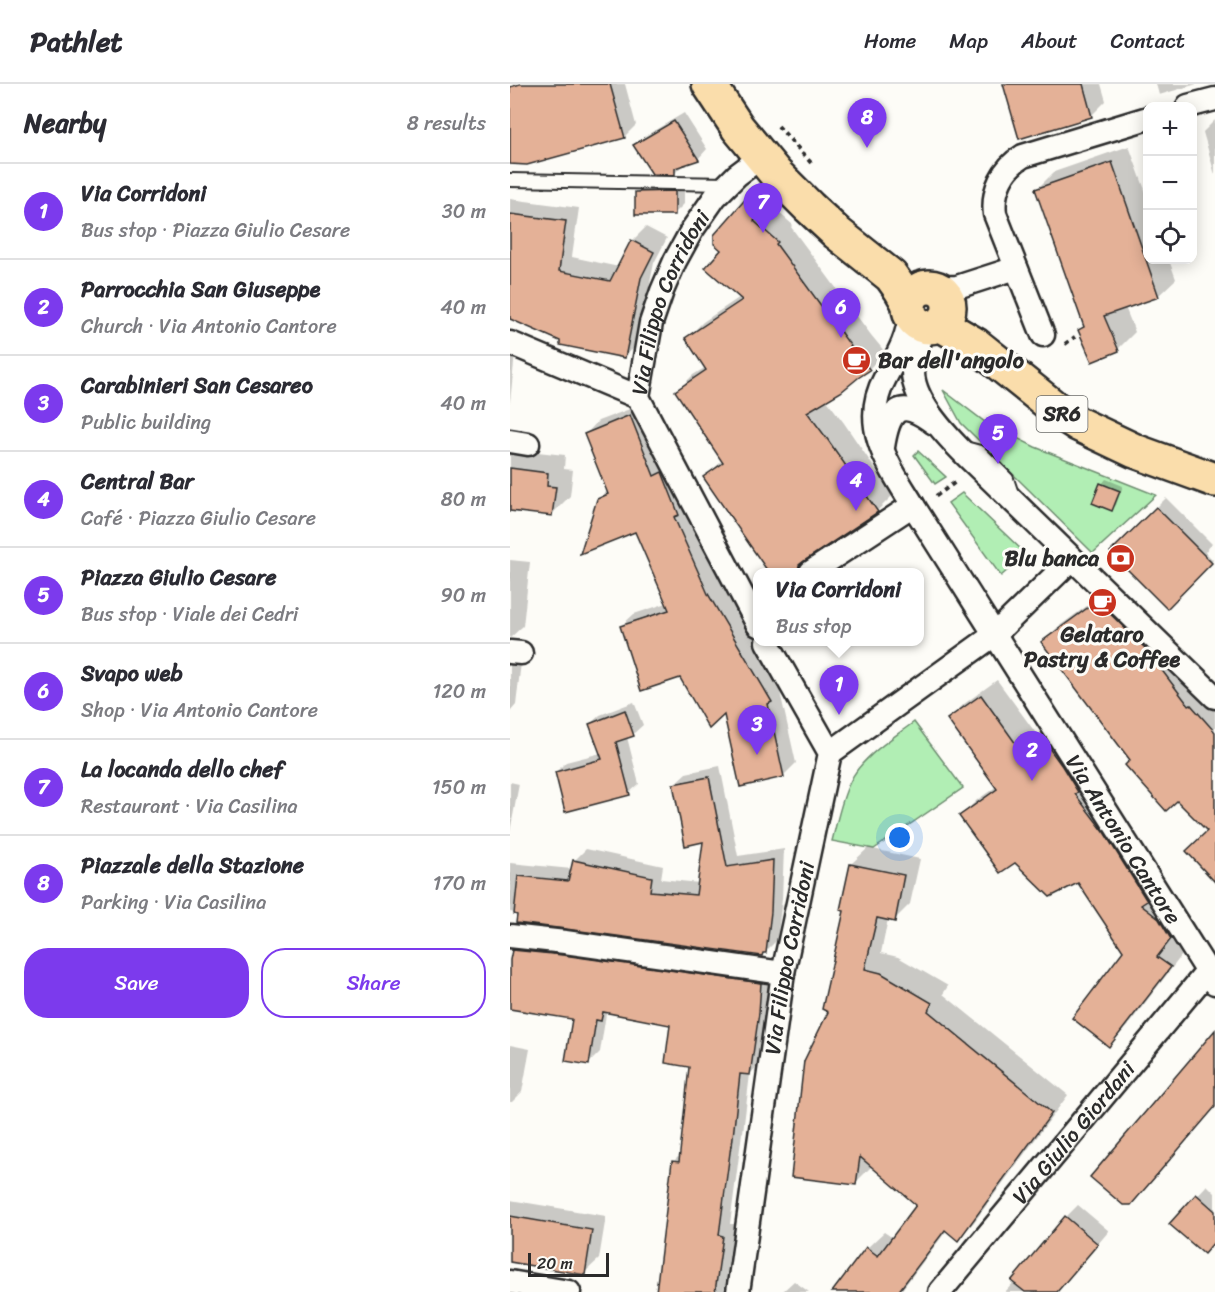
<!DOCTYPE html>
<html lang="en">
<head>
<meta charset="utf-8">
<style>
	:root { --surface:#fff; --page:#f2f2f3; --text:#2b2b33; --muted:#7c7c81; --line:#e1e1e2; --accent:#7c3aed }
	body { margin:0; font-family:Sriracha,sans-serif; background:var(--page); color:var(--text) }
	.controls { position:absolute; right:18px; top:18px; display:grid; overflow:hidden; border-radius:12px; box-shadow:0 3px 15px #0003 }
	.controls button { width:54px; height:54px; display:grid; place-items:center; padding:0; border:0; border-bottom:2px solid var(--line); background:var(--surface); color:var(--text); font:30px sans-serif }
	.scale { position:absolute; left:18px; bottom:15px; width:81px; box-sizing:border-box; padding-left:6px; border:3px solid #2b2b2b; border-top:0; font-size:16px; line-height:21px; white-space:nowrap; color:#2b2b2b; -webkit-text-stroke:4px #fdfcf7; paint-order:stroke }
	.you { position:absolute; left:390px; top:754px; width:21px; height:21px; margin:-15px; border:4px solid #fff; border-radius:50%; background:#1a73e8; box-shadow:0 0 0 9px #1a73e833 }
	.badge { display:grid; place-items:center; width:39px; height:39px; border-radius:50%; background:var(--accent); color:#fff; font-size:20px; font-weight:700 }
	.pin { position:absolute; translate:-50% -50px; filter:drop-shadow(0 2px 3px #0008) }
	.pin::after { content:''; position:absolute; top:32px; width:21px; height:18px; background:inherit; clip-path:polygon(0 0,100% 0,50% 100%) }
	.popup { position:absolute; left:243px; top:484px; width:171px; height:78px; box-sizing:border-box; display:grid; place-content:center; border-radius:12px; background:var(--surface); filter:drop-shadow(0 2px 4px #0005); font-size:20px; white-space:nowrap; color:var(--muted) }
	.popup b { font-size:22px; color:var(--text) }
	.popup::after { content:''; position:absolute; left:50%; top:100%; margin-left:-12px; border:12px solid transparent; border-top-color:var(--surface) }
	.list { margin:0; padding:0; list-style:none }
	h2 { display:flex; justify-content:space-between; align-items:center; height:78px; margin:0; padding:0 24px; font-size:26px }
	h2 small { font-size:20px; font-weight:400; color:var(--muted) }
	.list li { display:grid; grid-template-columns:39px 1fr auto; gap:18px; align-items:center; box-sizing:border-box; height:96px; padding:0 24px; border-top:2px solid var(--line) }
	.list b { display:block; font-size:22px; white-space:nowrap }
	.list p { margin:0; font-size:20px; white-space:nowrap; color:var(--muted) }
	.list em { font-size:20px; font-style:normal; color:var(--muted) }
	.actions { display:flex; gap:12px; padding:18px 24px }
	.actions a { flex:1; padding:14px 0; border:2px solid var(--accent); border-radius:24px; text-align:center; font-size:21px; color:var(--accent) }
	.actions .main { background:var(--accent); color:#fff }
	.icon { flex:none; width:33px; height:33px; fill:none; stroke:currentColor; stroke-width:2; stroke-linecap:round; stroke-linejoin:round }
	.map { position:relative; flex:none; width:705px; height:1208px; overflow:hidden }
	header { display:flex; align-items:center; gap:36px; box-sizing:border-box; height:84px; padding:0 30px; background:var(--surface); border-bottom:2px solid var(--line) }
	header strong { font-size:28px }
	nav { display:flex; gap:33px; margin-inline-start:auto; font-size:21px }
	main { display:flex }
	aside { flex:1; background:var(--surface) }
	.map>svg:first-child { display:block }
	.green { fill:#b1eeb4; stroke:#6e8c70; stroke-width:1.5 }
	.shadow { fill:#0003 }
	.building { fill:#e4b197; stroke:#2b2b2b; stroke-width:1.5 }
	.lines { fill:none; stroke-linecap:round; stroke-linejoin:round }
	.service-casing { stroke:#2b2b2b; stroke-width:16 }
	.minor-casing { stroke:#2b2b2b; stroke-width:27 }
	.primary-casing { stroke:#2b2b2b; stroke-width:38 }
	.path { stroke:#2b2b2b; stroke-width:4; stroke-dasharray:4.5 4.5; stroke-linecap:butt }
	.service { stroke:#fdfcf7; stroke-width:12 }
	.minor { stroke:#fdfcf7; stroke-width:22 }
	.primary { stroke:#faddab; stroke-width:33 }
	.labels { text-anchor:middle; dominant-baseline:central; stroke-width:6; stroke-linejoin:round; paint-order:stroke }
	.shield { fill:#fdfcf7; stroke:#6a6a68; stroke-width:1.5 }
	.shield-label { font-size:21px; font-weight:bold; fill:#2b2b2b }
	.street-label { font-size:22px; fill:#2b2b2b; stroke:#fdfcf7 }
	.poi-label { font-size:22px; font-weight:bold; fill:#2b2b2b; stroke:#fdfcf7; text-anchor:start }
</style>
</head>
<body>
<header>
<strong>Pathlet</strong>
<nav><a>Home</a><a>Map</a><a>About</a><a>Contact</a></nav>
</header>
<main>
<aside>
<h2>Nearby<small>8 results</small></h2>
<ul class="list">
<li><span class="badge">1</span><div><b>Via Corridoni</b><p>Bus stop · Piazza Giulio Cesare</p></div><em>30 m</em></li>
<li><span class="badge">2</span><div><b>Parrocchia San Giuseppe</b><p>Church · Via Antonio Cantore</p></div><em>40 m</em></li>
<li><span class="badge">3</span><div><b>Carabinieri San Cesareo</b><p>Public building</p></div><em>40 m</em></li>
<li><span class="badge">4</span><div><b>Central Bar</b><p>Café · Piazza Giulio Cesare</p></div><em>80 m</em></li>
<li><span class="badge">5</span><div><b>Piazza Giulio Cesare</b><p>Bus stop · Viale dei Cedri</p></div><em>90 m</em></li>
<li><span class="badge">6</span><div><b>Svapo web</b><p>Shop · Via Antonio Cantore</p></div><em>120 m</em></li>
<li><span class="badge">7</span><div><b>La locanda dello chef</b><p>Restaurant · Via Casilina</p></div><em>150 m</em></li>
<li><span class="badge">8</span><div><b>Piazzale della Stazione</b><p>Parking · Via Casilina</p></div><em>170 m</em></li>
</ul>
<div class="actions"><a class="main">Save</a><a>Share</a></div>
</aside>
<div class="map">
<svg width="705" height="1208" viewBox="0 0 705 1208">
	<rect width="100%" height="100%" fill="#fdfcf7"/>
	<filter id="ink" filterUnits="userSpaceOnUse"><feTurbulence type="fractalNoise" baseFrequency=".0167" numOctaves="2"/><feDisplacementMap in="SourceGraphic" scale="12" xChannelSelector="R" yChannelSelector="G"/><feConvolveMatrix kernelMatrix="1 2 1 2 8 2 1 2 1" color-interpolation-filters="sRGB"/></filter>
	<g filter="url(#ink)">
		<g class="green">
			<polygon points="433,306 475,338 525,363 646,411 583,469 451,339"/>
			<polygon points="408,367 436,393 425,400 404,371"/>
			<polygon points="452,409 516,470 491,492 438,419"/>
			<path d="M404 638 453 704 364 765 322 757C327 738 331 716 340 698 351 673 383 654 404 638Z"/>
		</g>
		<g class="shadow">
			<polygon points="12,0 115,0 126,41 114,53 0,78 0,44"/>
			<polygon points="494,0 591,0 596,17 582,31 510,53"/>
			<polygon points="646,0 687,0 649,11"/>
			<polygon points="174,29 197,65 188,75 175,79 165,89 125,61 135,52"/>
			<polygon points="705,36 705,91 693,48"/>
			<polygon points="619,62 638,114 638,176 659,176 666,195 648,212 615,223 625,248 608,265 570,246 575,241 527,105 544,88"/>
			<polygon points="256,96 270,108 259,120 283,141 281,143 361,251 375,268 359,285 316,315 334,339 383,411 367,427 303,471 287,487 195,393 213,376 167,307 183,291 196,283 177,254 193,238 230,213 213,166 240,112"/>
			<polygon points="174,98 174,120 165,129 126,109 136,99"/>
			<polygon points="0,115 69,124 62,173 109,183 122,157 136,143 157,154 144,179 128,259 115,273 0,233"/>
			<polygon points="0,269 5,269 0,319"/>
			<polygon points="133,320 211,497 274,604 270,608 286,679 273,692 214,628 111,542 124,530 157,519 125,447 88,416 98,406 76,350 88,337"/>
			<polygon points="0,365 55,371 54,385 63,386 60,412 42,430 0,426"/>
			<polygon points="596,395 613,402 606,421 602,425 592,400"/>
			<polygon points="656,414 702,460 695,468 703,476 657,523 602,468"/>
			<polygon points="0,476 20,478 13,542 0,554"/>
			<polygon points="603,503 705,615 705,796 698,747 667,715 622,676 533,558 548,543"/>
			<polygon points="0,563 12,570 6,621 0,628"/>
			<polygon points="487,596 528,652 547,638 676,838 662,857 675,867 615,945 599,961 615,867 569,797 505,777 451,732 467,716 487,702 439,635 454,620"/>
			<polygon points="124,618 133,641 123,650 117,653 129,700 119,709 46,688 56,678 91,669 80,640 90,631"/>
			<polygon points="210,682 228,772 274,765 272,815 267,856 252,871 0,828 0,779 62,785 64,777 76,765 153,782 151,795 189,799 195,757 164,700 176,689"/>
			<polygon points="0,698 9,700 0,748"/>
			<polygon points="358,764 410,775 400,820 384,836 378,835 371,869 388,873 438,902 433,910 558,1011 464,1138 448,1155 437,1146 390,1208 324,1208 357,1164 374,1148 383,1154 408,1121 362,1082 345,1099 321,927 341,780"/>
			<polygon points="15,854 262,888 252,977 240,990 233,1048 232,1049 220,1140 224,1140 214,1208 147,1208 163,1078 171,1070 181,981 162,940 99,927 96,930 90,968 78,980 63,934 0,924 0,886 3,866"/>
			<polygon points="705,949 705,1023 635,1105 621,1119"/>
			<polygon points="0,961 20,965 12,1008 2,1018 0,1018"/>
			<polygon points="697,1101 705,1109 705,1157 661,1140"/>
			<polygon points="0,1116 96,1132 89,1175 74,1189 0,1176"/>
			<polygon points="568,1121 599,1147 547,1208 495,1208 504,1198 503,1197 556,1133"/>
			<polygon points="284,1197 299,1208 272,1208"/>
		</g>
		<g class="building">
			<polygon points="10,0 100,0 115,54 17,81 0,80 0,3"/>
			<polygon points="493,0 573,0 582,33 509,55"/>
			<polygon points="164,37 189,76 165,84 165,91 142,90 123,61"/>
			<polygon points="602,78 649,213 594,232 609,267 582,278 568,246 574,243 525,105"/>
			<polygon points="165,107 165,131 125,131 125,108"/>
			<polygon points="239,111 255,126 244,137 268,158 266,160 345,268 360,286 348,294 331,308 297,328 318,356 368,428 294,477 289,481 288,489 259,489 193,393 213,379 165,307 196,286 175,254 232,216 195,184 211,166 204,160 204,151"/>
			<polygon points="0,130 56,137 49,187 100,197 121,156 144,168 131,194 115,274 50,261 50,257 0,235"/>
			<polygon points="120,331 144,392 152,388 169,431 164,433 198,510 262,618 258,620 274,693 230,703 214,631 199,645 170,594 131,607 110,542 159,526 125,448 70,470 87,415 98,410 74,350"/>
			<polygon points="0,384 38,389 37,402 46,403 42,432 0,427"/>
			<polygon points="590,399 610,407 602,427 582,419"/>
			<polygon points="646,423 702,479 657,525 600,468"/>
			<polygon points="587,517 635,564 679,622 681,621 705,648 705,798 676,767 697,747 667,717 656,727 615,681 620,676 531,558"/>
			<polygon points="471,611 511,667 531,653 552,682 568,708 565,710 594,748 637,817 631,821 649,835 661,855 647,873 661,883 599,963 562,934 613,867 568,799 540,813 505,779 490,789 449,732 487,705 437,635"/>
			<polygon points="115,626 124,652 106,658 120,711 55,728 45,688 92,675 79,640"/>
			<polygon points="199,693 217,783 263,776 261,828 256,869 253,869 252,872 56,845 6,839 7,831 4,830 8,792 58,797 63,776 142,793 140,807 186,811 193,758 175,762 163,700"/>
			<polygon points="340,780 394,791 385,838 367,834 355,885 371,889 422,919 418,927 542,1029 448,1157 435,1146 388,1208 322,1208 356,1163 368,1172 406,1121 350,1073 346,1101 281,1093 294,977 318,928 312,925 334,827 330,826"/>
			<polygon points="2,866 53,871 251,899 249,929 240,991 230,990 222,1062 221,1061 209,1151 213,1152 205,1208 146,1208 162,1077 169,1078 179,983 155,979 160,941 93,928 91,937 86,936 79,981 55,977 62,935 0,925 0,876"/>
			<polygon points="705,946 705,1023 621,1121 613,1121 580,1093"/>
			<polygon points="686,1110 705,1127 705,1157 694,1170 659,1140"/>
			<polygon points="0,1132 82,1146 75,1191 0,1178"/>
			<polygon points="555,1132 588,1160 547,1208 515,1208 501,1197"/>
		</g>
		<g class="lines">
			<defs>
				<g id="service">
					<polyline points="0,96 217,100"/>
					<polyline points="455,364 470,368 497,395 502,410"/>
				</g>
				<g id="minor">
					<polyline points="678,22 705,15"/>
					<polyline points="425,204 447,203 506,184"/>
					<path id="s1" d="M400 230C398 255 386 273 375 294 348 343 382 386 406 426L705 899"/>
					<path d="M415 243C410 257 403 273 403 288 403 320 445 361 467 382L705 613"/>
					<path d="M533 251 485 130C482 106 493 84 513 72L638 34"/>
					<polyline points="0,259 128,313"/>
					<polyline points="0,357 18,360"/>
					<path d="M373 363C379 325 390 313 424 339"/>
					<polyline points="301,488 403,421"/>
					<path id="s2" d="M248 541 128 313 141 239 152 207 165 177 182 146 205 113 227 91 251 73"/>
					<polyline points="0,568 11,569"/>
					<polyline points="320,669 484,551 562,475"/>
					<polyline points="0,852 55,858 273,889"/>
					<polyline points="0,1198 59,1208"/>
					<path id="s3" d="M228 1208 273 889 320 669 257 558"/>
					<path id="s4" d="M430 1208 697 888"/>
				</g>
				<g id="primary">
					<polyline points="199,0 228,44 266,90 299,123 327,149 381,192 391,206 399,220"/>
					<circle cx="419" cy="223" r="20"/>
					<polyline points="430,240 466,261 551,329 568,340 625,367 705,396"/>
				</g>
			</defs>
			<use href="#service" class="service-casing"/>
			<use href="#minor" class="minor-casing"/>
			<use href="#primary" class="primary-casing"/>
			<g class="path">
				<polyline points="268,42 303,81"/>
				<polyline points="555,260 565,253"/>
				<polyline points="426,412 447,397"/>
			</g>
			<use href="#service" class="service"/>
			<use href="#minor" class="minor"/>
			<use href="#primary" class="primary"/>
		</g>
	</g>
	<defs>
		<symbol id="cafe-disc" viewBox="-11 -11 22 22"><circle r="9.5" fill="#c8321e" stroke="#fdfcf7"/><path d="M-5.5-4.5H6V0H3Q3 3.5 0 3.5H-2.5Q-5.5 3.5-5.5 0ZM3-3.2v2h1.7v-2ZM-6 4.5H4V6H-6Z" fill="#fff"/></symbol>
		<symbol id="bank-disc" viewBox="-11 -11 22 22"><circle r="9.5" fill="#c8321e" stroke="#fdfcf7"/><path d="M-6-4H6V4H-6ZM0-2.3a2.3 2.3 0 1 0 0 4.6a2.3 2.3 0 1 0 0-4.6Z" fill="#fff"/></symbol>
	</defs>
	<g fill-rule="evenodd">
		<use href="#cafe-disc" x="330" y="260" width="33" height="33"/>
		<use href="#bank-disc" x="594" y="458" width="33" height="33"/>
		<use href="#cafe-disc" x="576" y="502" width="33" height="33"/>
	</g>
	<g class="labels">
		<rect class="shield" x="526.5" y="312" width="51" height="36" rx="4.5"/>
		<g class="shield-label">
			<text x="552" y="330">SR6</text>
		</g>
		<g class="street-label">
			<text stroke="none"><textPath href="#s2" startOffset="358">Via Filippo Corridoni</textPath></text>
			<text stroke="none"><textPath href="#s1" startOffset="602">Via Antonio Cantore</textPath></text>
			<text stroke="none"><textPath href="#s3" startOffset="338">Via Filippo Corridoni</textPath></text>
			<text stroke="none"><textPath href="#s4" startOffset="208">Via Giulio Giordani</textPath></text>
		</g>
		<g class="poi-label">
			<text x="368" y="276">Bar dell'angolo</text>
			<text x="589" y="474" text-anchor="end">Blu banca</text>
			<text x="592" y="550" text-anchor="middle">Gelataro<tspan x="592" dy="25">Pastry &amp; Coffee</tspan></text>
		</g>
	</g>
</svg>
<div class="controls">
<button>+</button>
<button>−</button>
<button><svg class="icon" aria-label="locate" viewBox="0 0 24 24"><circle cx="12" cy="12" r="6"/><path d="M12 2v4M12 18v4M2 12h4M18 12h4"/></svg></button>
</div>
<div class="scale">20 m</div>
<div class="you"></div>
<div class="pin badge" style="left:329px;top:631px">1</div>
<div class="popup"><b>Via Corridoni</b>Bus stop</div>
<div class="pin badge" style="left:522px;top:697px">2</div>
<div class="pin badge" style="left:247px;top:671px">3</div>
<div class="pin badge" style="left:346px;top:427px">4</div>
<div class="pin badge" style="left:488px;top:380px">5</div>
<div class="pin badge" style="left:331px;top:254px">6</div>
<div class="pin badge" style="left:253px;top:149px">7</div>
<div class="pin badge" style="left:357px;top:64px">8</div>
</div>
</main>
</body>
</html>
